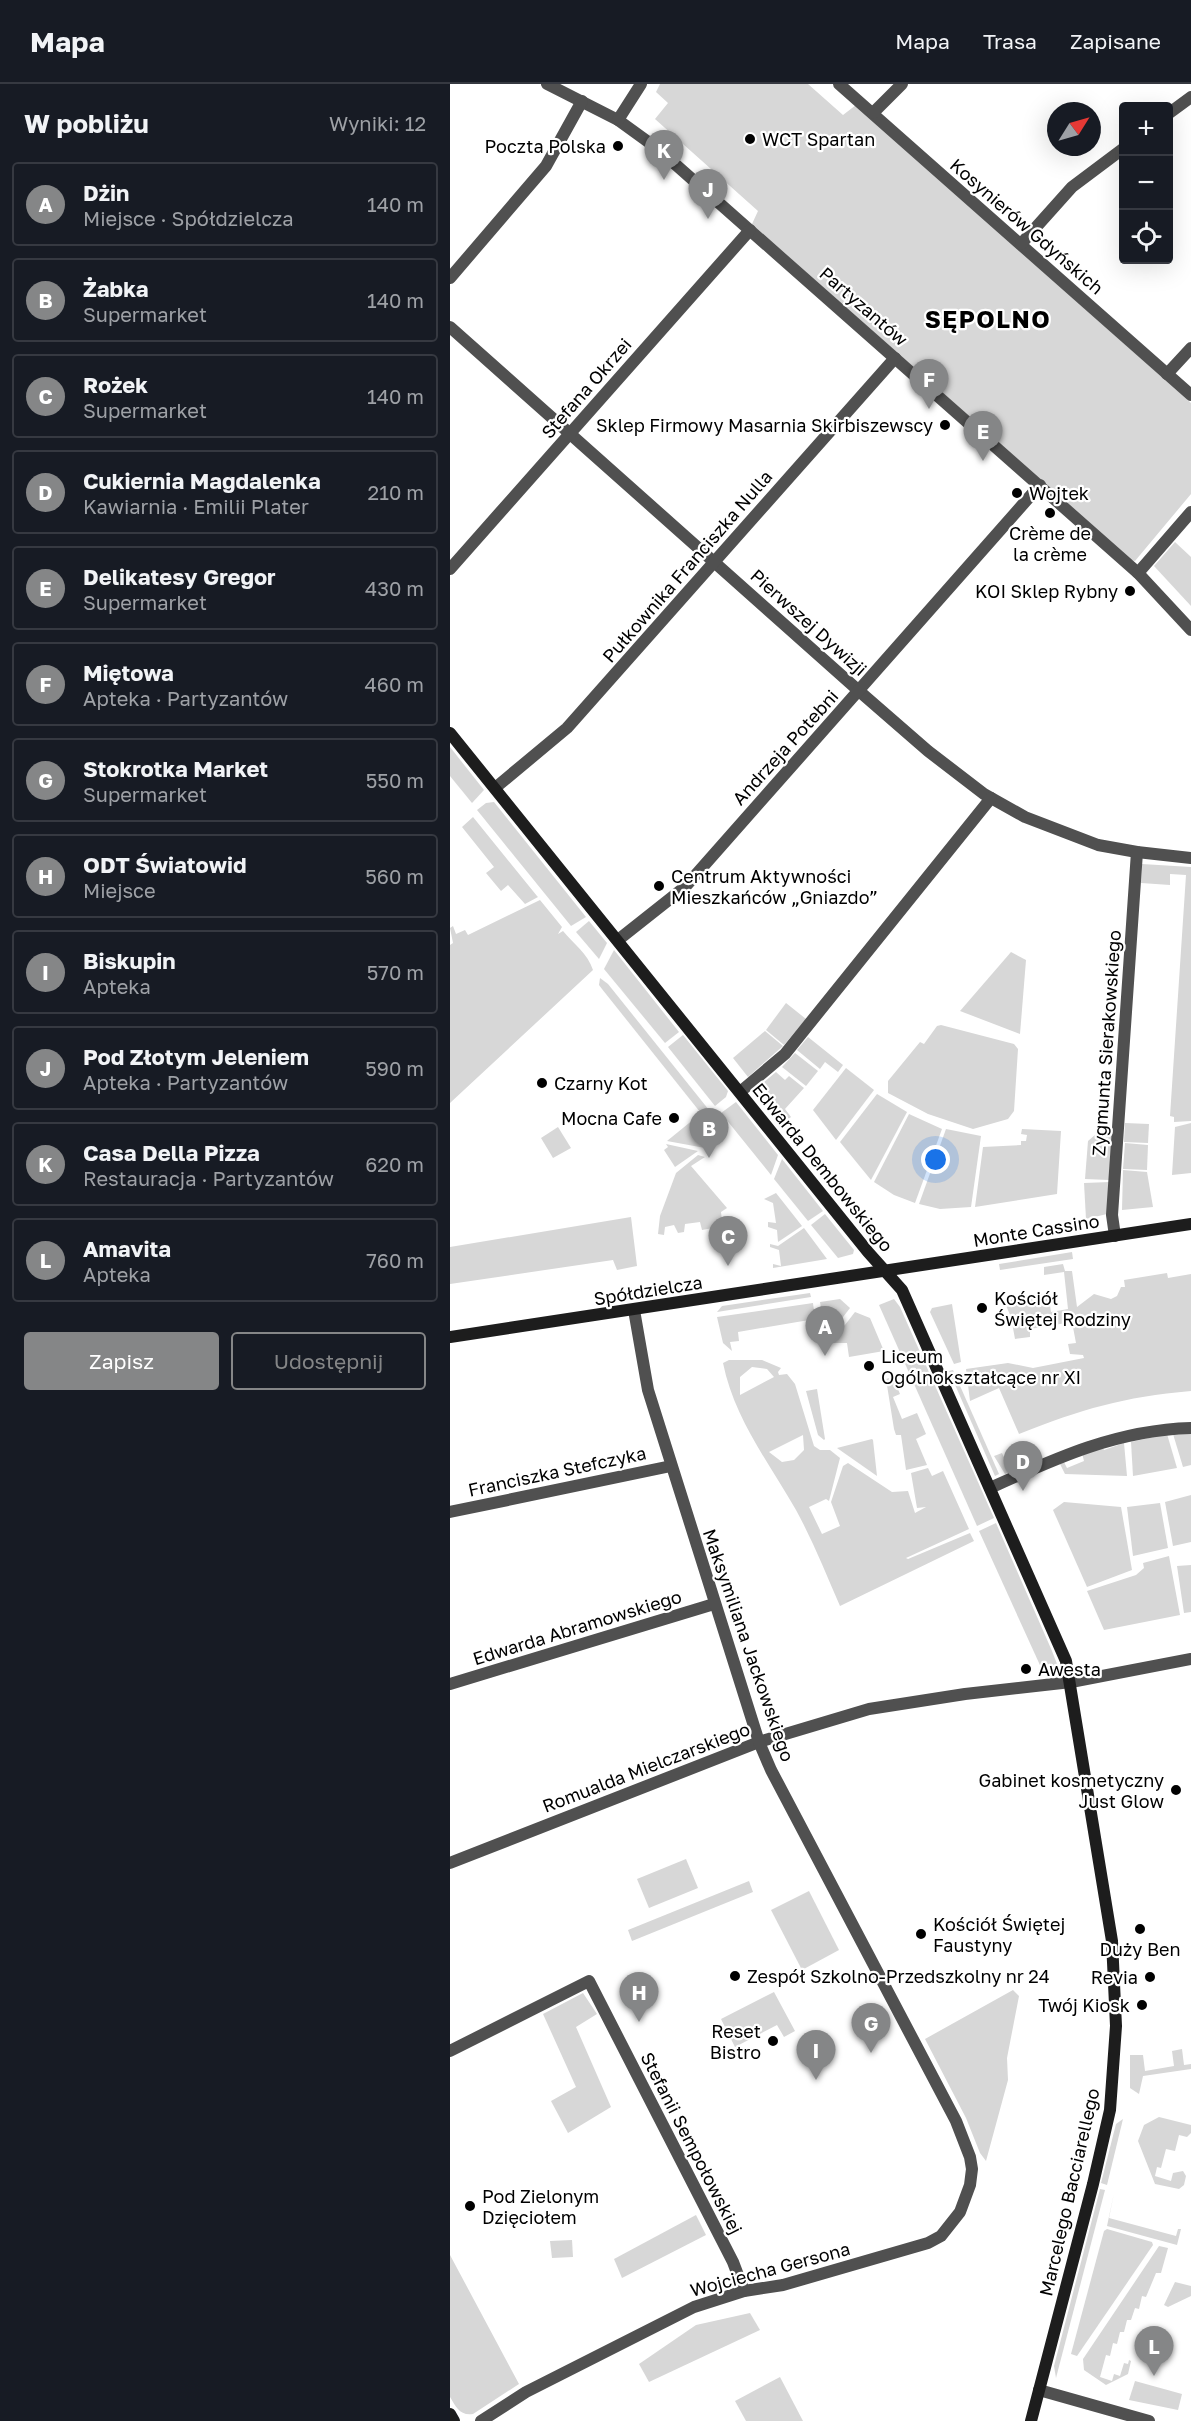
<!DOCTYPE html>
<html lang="pl">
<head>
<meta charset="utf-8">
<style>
	:root { --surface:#171b24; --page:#20242c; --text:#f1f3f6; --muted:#9ea1a6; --line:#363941; --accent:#858687 }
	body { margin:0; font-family:"Golos Text",sans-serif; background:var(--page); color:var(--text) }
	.controls { position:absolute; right:18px; top:18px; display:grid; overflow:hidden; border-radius:6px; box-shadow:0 6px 24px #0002 }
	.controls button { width:54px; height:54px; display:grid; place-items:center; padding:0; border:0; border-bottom:2px solid var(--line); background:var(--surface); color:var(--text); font:30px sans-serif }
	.compass { position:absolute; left:597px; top:18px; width:54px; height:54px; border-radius:50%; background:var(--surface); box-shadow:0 6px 24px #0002; rotate:53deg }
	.you { position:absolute; left:486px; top:1076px; width:21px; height:21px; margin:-15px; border:4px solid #fff; border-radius:50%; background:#1a73e8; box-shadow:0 0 0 9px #1a73e833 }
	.badge { display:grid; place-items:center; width:39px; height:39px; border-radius:50%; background:var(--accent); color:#fff; font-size:20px; font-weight:700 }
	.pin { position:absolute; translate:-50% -50px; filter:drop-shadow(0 2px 3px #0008) }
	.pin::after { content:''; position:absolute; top:32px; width:21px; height:18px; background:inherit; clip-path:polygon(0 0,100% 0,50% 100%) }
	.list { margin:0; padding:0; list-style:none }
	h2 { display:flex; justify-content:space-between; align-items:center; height:78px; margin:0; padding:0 24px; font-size:26px }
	h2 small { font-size:20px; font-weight:400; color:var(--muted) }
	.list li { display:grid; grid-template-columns:39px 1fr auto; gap:18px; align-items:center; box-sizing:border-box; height:84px; margin:0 12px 12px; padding:0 12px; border:2px solid var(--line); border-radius:6px }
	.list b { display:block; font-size:22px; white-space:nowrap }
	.list p { margin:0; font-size:20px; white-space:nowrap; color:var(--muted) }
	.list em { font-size:20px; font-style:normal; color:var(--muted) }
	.actions { display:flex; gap:12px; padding:18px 24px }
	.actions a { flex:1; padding:14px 0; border:2px solid var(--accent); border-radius:6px; text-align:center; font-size:21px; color:var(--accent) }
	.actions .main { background:var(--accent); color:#fff }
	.icon { flex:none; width:33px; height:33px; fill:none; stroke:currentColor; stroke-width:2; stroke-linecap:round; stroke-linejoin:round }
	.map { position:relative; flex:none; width:741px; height:2337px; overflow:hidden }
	header { display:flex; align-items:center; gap:36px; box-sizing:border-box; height:84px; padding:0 30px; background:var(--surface); border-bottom:2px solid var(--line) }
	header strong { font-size:28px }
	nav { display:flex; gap:33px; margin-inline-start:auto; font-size:21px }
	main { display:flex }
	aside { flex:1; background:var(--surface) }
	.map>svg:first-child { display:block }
	.green { fill:#d7d7d7; fill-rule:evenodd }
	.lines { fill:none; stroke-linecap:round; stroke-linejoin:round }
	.street { stroke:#505050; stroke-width:12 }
	.secondary { stroke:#1d1d1d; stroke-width:12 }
	.poi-dot { fill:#000; stroke:#fff; stroke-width:2 }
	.labels { text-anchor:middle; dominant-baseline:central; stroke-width:4.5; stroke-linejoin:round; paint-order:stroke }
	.poi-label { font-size:18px; fill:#000; stroke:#fff; text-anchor:start }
	.street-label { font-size:18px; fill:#000; stroke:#fff }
	.district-label { font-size:24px; font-weight:bold; letter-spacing:1.5px; fill:#000; stroke:#fff }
</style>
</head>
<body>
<header>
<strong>Mapa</strong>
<nav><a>Mapa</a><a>Trasa</a><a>Zapisane</a></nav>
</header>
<main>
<aside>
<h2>W pobliżu<small>Wyniki: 12</small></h2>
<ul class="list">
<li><span class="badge">A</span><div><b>Dżin</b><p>Miejsce · Spółdzielcza</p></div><em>140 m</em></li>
<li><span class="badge">B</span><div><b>Żabka</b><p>Supermarket</p></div><em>140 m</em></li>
<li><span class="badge">C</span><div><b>Rożek</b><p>Supermarket</p></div><em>140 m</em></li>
<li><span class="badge">D</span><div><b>Cukiernia Magdalenka</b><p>Kawiarnia · Emilii Plater</p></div><em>210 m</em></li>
<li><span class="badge">E</span><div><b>Delikatesy Gregor</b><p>Supermarket</p></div><em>430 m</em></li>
<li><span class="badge">F</span><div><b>Miętowa</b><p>Apteka · Partyzantów</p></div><em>460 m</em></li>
<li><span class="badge">G</span><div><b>Stokrotka Market</b><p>Supermarket</p></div><em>550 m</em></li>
<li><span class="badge">H</span><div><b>ODT Światowid</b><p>Miejsce</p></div><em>560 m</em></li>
<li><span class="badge">I</span><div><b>Biskupin</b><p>Apteka</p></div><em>570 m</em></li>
<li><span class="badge">J</span><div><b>Pod Złotym Jeleniem</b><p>Apteka · Partyzantów</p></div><em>590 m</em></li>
<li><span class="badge">K</span><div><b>Casa Della Pizza</b><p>Restauracja · Partyzantów</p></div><em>620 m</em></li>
<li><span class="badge">L</span><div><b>Amavita</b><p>Apteka</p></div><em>760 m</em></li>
</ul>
<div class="actions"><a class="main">Zapisz</a><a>Udostępnij</a></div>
</aside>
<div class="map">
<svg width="741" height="2337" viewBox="0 0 741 2337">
	<rect width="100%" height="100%" fill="#fff"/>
	<g class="green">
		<polygon points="210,0 358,0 393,31 406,21 741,319 741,410 685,477 681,476 302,140 308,127 205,35 218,19 206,8"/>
		<polygon points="725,458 741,473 741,522 704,482"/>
		<polygon points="0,663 34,706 22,719 0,692"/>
		<polygon points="44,718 136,833 121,842 27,726 36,719"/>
		<polygon points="23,733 87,812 88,813 75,820 58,801 51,807 36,789 44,783 12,743"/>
		<polygon points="692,780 741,783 741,1037 724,1038 724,1033 720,1032 736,791 720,790 720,801 691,799"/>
		<path d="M90 816 112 843 108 850 113 847C123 859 138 870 143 886L0 1019V861L3 859 0 844 3 842 6 850 15 846 18 851Z"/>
		<polygon points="139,837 157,859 149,875 126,848"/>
		<polygon points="164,866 229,948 215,959 154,885"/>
		<polygon points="561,868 576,876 570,950 510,927"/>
		<polygon points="150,894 158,900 259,1026 257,1029 250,1028 152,905 149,901"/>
		<polygon points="336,919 356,935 334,961 316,946"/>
		<polygon points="491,941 564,960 568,965 564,1027 558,1035 523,1045 478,1030 438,1009 438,997 470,958 474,960 487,942"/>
		<polygon points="315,947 333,962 298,993 283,974"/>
		<polygon points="233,951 278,1007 276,1013 265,1022 218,963"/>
		<polygon points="358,953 393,981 388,988 375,978 370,985 347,966"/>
		<polygon points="345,969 368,987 356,1002 332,983"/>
		<polygon points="396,984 424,1006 386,1056 363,1026"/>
		<polygon points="326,988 335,996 339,992 354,1004 335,1025 341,1033 336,1037 308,1003"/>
		<polygon points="427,1010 457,1028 421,1096 390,1058"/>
		<polygon points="286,1018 328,1071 321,1091 271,1029"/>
		<polygon points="459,1030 492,1045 465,1119 444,1111 424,1098"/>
		<polygon points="244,1035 250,1042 243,1047 248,1054 255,1049 259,1055 255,1064 217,1057"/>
		<polygon points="675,1039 699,1040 698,1059 674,1058"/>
		<polygon points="741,1039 741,1089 722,1091 725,1043"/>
		<polygon points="108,1043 121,1064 103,1074 91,1054"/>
		<polygon points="496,1045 531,1052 521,1123 490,1125 469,1120"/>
		<polygon points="572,1045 611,1047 607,1110 525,1123 533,1063 571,1061 571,1057 576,1057 577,1051 571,1050"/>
		<polygon points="645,1051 662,1052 659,1096 635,1095 638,1057"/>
		<polygon points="675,1059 698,1061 697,1086 673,1085"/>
		<polygon points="216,1060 248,1067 225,1083 214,1066 218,1063"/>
		<polygon points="248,1071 255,1073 241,1082 277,1124 271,1128 272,1136 267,1137 268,1143 252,1146 250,1138 235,1140 234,1148 228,1149 224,1141 215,1143 214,1151 208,1150 210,1132 226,1089"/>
		<polygon points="332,1075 373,1127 358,1137 324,1095"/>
		<polygon points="673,1086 697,1088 703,1123 672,1126"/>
		<polygon points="660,1098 657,1130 636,1135 634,1099"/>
		<polygon points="326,1109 352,1142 328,1158 327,1146 318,1143 318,1138 326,1139 323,1119 314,1115"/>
		<polygon points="375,1130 404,1166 403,1170 388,1174 361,1141"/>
		<polygon points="181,1133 187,1182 167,1186 163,1176 0,1200 0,1163"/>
		<polygon points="354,1144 377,1175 323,1184 323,1180 331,1182 329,1166 320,1163 320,1160 328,1162"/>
		<polygon points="622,1168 623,1175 550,1186 549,1180"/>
		<path d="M613 1180 615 1187H622L627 1223 644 1210 661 1215 667 1212 671 1203H675L674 1196 717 1189 718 1194 741 1190V1307C673 1313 632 1325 569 1350L549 1304 520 1317 516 1285 558 1279 583 1284 634 1274 633 1271 620 1270 618 1260 626 1259 622 1238 580 1245V1253L565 1255 561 1233 554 1217 598 1209 601 1228 618 1225 614 1188 594 1191V1183Z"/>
		<polygon points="360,1209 361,1213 267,1228 272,1222"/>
		<polygon points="390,1215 400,1224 376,1255 370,1218"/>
		<polygon points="444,1215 450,1223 544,1434 527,1442 429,1221"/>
		<polygon points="363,1219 365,1235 288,1248 289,1257 280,1258 282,1267 273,1259 267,1233"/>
		<polygon points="502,1220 511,1278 504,1280 480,1228 482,1224"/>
		<polygon points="405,1228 420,1234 434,1267 399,1273 397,1259 381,1259"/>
		<path d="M279 1276H312L331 1284 328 1288 329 1291 337 1290 345 1300 364 1362 370 1366H380L390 1374 379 1417 376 1415 359 1423 372 1450 390 1442 381 1418 393 1382 398 1379 442 1408 458 1407 465 1429 476 1423 467 1424 461 1389 478 1384 482 1392 493 1387 519 1445 456 1474 458 1475 520 1449 524 1457 390 1522C376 1490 363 1457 346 1426 319 1379 284 1334 273 1279ZM302 1283 317 1285 324 1293 290 1311V1293ZM353 1351 354 1366 344 1376 332 1378 319 1368Z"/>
		<polygon points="503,1286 549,1390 545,1392 499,1287"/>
		<polygon points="443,1293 450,1310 443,1313 452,1335 467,1329 476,1350 466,1355 477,1381 456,1386 451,1351 446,1351 444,1345 436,1295"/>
		<polygon points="367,1305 375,1355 374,1356 368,1351 356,1307"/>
		<polygon points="741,1349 741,1381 733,1383 723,1350"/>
		<polygon points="717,1350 727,1384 683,1392 681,1358"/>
		<polygon points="422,1355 423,1356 427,1392 387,1364"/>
		<polygon points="674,1359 677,1392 615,1390 610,1380 614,1378 617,1384 634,1377 632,1369 652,1362 654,1366"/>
		<polygon points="589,1366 592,1373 555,1390 544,1372 552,1369 557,1380"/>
		<polygon points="741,1411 741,1458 723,1462 715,1418"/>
		<polygon points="614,1418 671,1423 682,1486 637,1503 603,1426"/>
		<polygon points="710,1419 718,1464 683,1472 677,1423"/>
		<polygon points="546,1439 602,1567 607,1580 606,1587 594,1590 529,1447"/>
		<polygon points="719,1472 730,1531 654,1546 637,1507 686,1491 694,1484 693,1479"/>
		<polygon points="741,1481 741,1528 734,1529 727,1482"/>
		<polygon points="236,1775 248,1804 199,1824 187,1795"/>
		<polygon points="299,1797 303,1808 182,1857 178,1846"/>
		<polygon points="359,1807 389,1866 352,1886 321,1826"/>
		<polygon points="563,1906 569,1912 557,1974 558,1996 536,2077 530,2069 516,2034 475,1955"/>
		<polygon points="324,1908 345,1947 334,1953 327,1941 285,1963 271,1935"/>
		<polygon points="133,1909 147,1930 126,1943 161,2023 118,2049 101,2017 126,2003 93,1930"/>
		<polygon points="732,1965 734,1981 741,1980 741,1985 693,1992 689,2010 680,2004 680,1971 693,1971 695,1987 724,1982 722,1967"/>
		<polygon points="709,2033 741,2041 741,2049 737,2053 729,2051 725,2067 716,2065 711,2084 707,2083 705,2092 721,2097 723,2089 733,2087 736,2092 734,2101 729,2105 705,2100 688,2057 694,2041"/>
		<polygon points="673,2035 657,2101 651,2099 666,2040"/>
		<polygon points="650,2105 655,2106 606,2294 604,2282"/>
		<polygon points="664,2109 659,2134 726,2152 728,2145 731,2145 727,2161 657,2142"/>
		<polygon points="246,2131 256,2151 172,2194 164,2175"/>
		<polygon points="657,2145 702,2158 703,2161 627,2272 621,2270 654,2147"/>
		<polygon points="122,2156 123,2173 102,2174 100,2157"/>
		<polygon points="709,2162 718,2164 711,2189 706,2189 696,2213 692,2212 689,2225 685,2224 681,2236 677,2236 674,2248 670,2248 667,2260 663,2259 660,2272 656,2271 650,2293 662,2297 664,2290 670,2292 674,2279 678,2280 679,2276 681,2277 678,2290 656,2301 634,2286 633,2275"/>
		<path d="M0 2171 69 2300 23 2330C10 2332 6 2323 0 2313Z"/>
		<polygon points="725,2198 741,2202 741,2212 718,2223 714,2221"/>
		<polygon points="300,2229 310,2246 199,2298 189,2280 246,2241"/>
		<polygon points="330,2293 353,2337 296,2337 285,2317"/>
		<polygon points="685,2297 732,2310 728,2326 679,2316"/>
	</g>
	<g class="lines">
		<g class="street">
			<polyline points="97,0 168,36 208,65 688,489 741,546"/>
			<polyline points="389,0 741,311"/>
			<polyline points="423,29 452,0"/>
			<polyline points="718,30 741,13"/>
			<polyline points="168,36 191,0"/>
			<polyline points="571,160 622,103 674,64"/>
			<polyline points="0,194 96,82 132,17"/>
			<polyline points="0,243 409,607 478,667 534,710 575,733 648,761 687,768 741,774"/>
			<polyline points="717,290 741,264"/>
			<polyline points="0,485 300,146"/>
			<polyline points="688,489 741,428"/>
			<polyline points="45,704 117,644 445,274"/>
			<polyline points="168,856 235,803 590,401"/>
			<polyline points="290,1008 335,970 541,714"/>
			<polyline points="665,1152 662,1131 687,768"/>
			<path d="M540 1404C606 1374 667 1346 741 1344"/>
			<polyline points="0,1428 221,1382"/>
			<polyline points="0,1600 264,1520"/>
			<polyline points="0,1779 309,1658 419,1625 515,1610 621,1598 741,1575"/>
			<polyline points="0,1967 139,1897 283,2178 294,2207"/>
			<polyline points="589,2306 699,2337"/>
			<polyline points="31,2337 76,2308 244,2223 294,2207 333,2201 478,2159 491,2152 510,2128 520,2101 522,2085 520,2073 506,2037 321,1686 309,1658 198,1306 184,1226"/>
		</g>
		<g class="secondary">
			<polyline points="0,649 418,1168 452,1206 616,1577 662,1857 666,1942 660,2026 643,2100 581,2337"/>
			<polyline points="0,1253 741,1140"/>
			<polyline points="0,2330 4,2337"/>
		</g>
	</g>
	<g class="poi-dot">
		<circle cx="300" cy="55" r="6"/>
		<circle cx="168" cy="62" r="6"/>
		<circle cx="495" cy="341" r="6"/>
		<circle cx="567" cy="409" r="6"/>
		<circle cx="600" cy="429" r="6"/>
		<circle cx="680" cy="507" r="6"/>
		<circle cx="209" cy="802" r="6"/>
		<circle cx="92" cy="999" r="6"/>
		<circle cx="224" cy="1034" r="6"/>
		<circle cx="532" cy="1224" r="6"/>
		<circle cx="419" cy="1282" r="6"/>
		<circle cx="576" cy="1585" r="6"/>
		<circle cx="726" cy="1706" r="6"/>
		<circle cx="690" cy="1845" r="6"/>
		<circle cx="471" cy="1850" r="6"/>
		<circle cx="285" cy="1892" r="6"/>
		<circle cx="700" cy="1893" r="6"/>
		<circle cx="692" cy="1921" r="6"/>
		<circle cx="323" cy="1957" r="6"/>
		<circle cx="20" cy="2122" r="6"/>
	</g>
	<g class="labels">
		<g class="poi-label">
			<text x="312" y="55">WCT Spartan</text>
			<text x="156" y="62" text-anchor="end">Poczta Polska</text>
			<text x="483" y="341" text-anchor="end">Sklep Firmowy Masarnia Skirbiszewscy</text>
			<text x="579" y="409">Wojtek</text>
			<text x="600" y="449" text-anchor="middle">Crème de<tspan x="600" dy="21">la crème</tspan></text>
			<text x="668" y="507" text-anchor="end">KOI Sklep Rybny</text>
			<text x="221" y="792">Centrum Aktywności<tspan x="221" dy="21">Mieszkańców „Gniazdo”</tspan></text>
			<text x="104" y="999">Czarny Kot</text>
			<text x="212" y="1034" text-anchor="end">Mocna Cafe</text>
			<text x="544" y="1214">Kościół<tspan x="544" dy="21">Świętej Rodziny</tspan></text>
			<text x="431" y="1272">Liceum<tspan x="431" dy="21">Ogólnokształcące nr XI</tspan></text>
			<text x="588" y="1585">Awesta</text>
			<text x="714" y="1696" text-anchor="end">Gabinet kosmetyczny<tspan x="714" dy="21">Just Glow</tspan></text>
			<text x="483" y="1840">Kościół Świętej<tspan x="483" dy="21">Faustyny</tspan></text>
			<text x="690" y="1865" text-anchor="middle">Duży Ben</text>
			<text x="297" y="1892">Zespół Szkolno-Przedszkolny nr 24</text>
			<text x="688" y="1893" text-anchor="end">Revia</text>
			<text x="680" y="1921" text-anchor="end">Twój Kiosk</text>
			<text x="311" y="1947" text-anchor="end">Reset<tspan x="311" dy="21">Bistro</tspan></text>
			<text x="32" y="2112">Pod Zielonym<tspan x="32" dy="21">Dzięciołem</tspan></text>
		</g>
		<g class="street-label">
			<text transform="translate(577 142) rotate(41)">Kosynierów Gdyńskich</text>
			<text transform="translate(414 222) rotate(41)">Partyzantów</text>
			<text transform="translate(136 304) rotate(-49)">Stefana Okrzei</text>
			<text transform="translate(237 482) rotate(-49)">Pułkownika Franciszka Nulla</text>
			<text transform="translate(359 538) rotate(42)">Pierwszej Dywizji</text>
			<text transform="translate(335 663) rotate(-48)">Andrzeja Potebni</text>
			<text transform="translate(656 959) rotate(-86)">Zygmunta Sierakowskiego</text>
			<text transform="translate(373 1083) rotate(51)">Edwarda Dembowskiego</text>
			<text transform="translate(586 1146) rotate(-9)">Monte Cassino</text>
			<text transform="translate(198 1206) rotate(-9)">Spółdzielcza</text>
			<text transform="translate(107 1387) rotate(-12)">Franciszka Stefczyka</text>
			<text transform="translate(127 1543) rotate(-17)">Edwarda Abramowskiego</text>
			<text transform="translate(299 1561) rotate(71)">Maksymiliana Jackowskiego</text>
			<text transform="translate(196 1683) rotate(-21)">Romualda Mielczarskiego</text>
			<text transform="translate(242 2059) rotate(63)">Stefanii Sempołowskiej</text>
			<text transform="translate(619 2108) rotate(-77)">Marcelego Bacciarellego</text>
			<text transform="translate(320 2185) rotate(-15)">Wojciecha Gersona</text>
		</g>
		<g class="district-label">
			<text x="538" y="234">SĘPOLNO</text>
		</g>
	</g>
</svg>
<div class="controls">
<button>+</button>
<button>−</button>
<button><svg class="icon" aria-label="locate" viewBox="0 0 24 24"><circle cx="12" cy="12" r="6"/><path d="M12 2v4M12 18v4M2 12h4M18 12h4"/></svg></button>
</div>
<svg class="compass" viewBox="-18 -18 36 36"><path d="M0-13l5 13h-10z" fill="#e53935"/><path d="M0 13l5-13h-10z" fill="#9ea1a6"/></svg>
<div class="you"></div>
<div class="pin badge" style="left:375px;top:1272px">A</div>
<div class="pin badge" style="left:259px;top:1074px">B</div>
<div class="pin badge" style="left:278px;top:1182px">C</div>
<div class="pin badge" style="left:573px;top:1407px">D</div>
<div class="pin badge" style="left:533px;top:377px">E</div>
<div class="pin badge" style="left:479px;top:325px">F</div>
<div class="pin badge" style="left:421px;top:1969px">G</div>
<div class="pin badge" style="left:189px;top:1938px">H</div>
<div class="pin badge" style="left:366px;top:1996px">I</div>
<div class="pin badge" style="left:258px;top:135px">J</div>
<div class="pin badge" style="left:214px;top:96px">K</div>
<div class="pin badge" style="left:704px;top:2292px">L</div>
</div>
</main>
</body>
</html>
